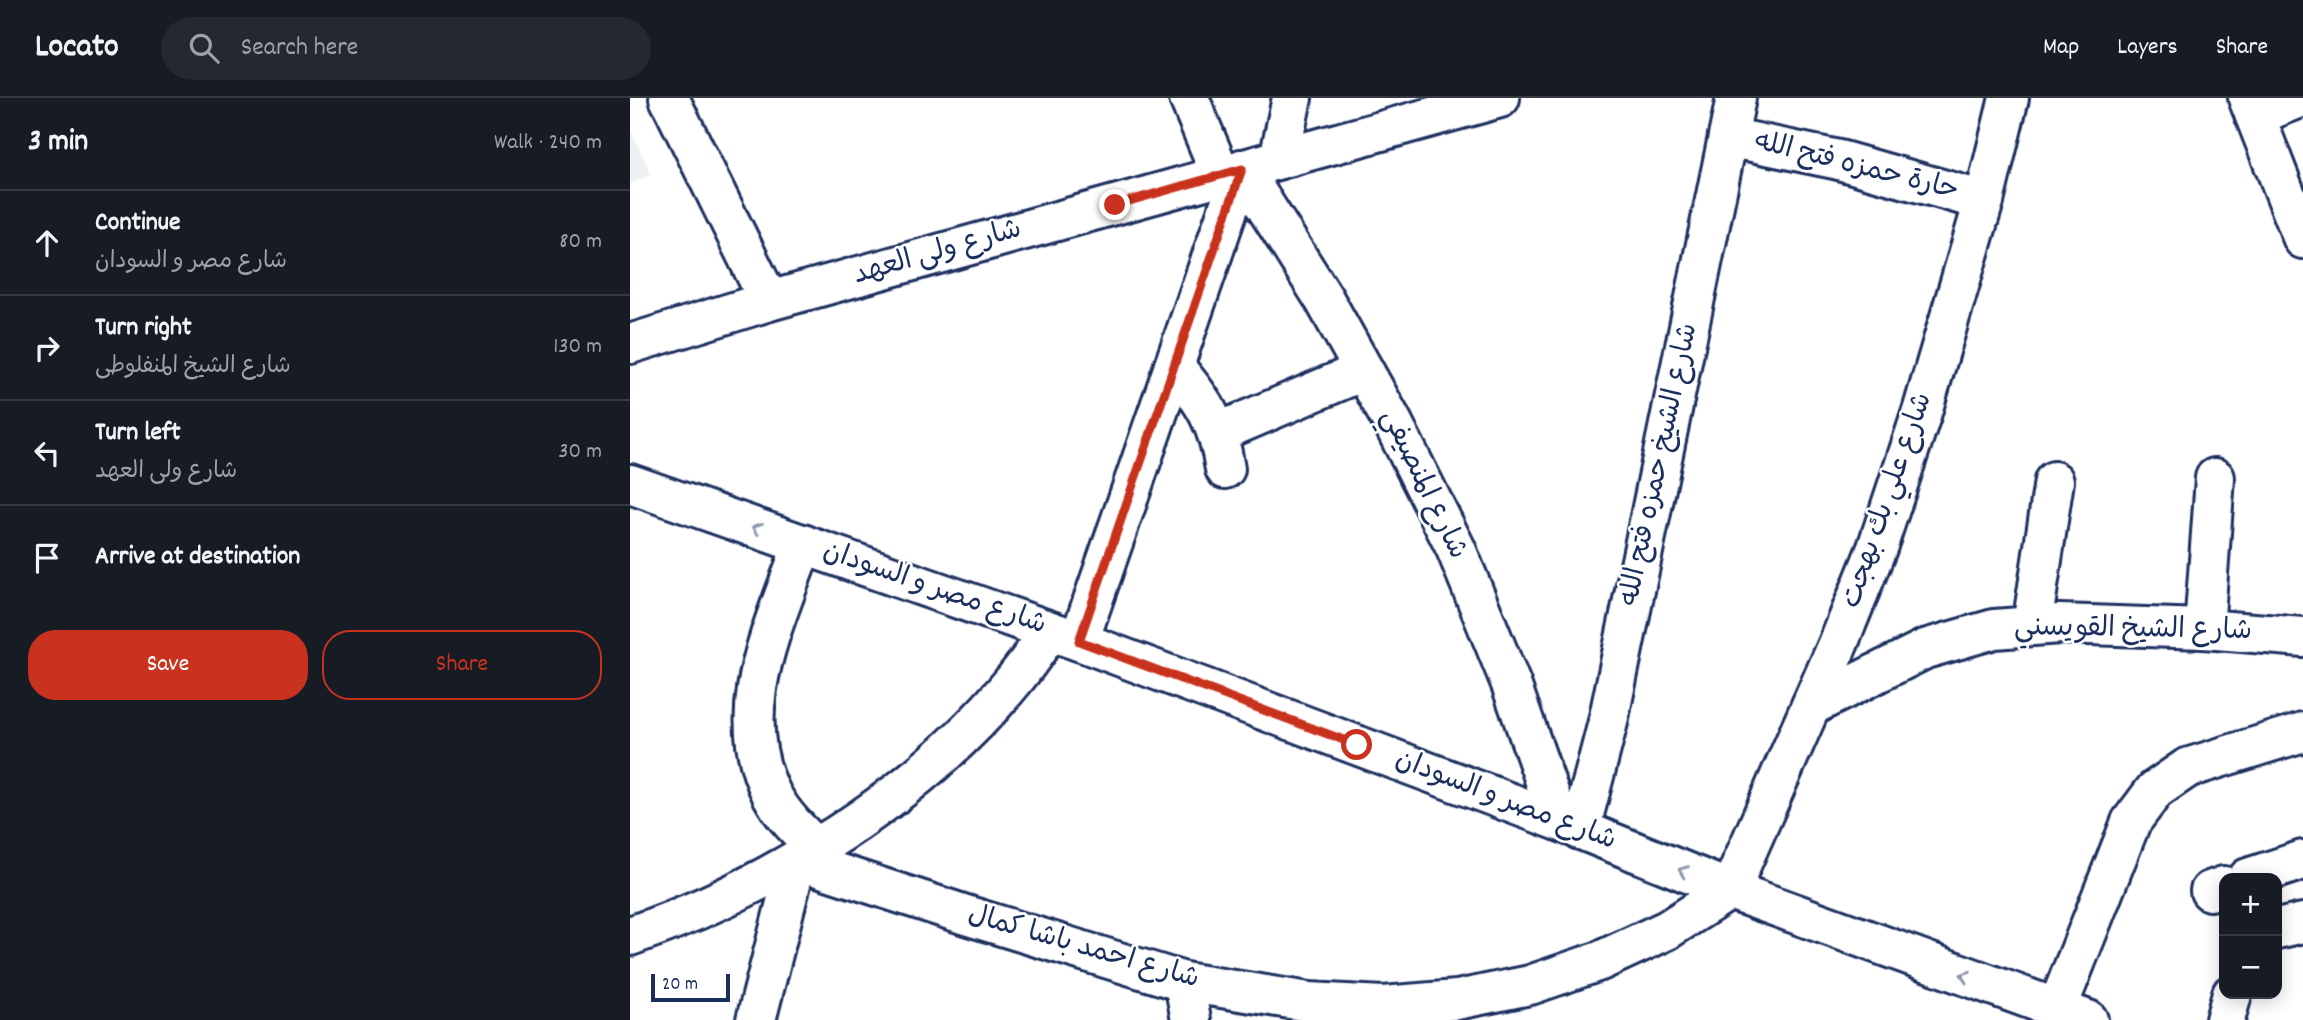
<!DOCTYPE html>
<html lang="en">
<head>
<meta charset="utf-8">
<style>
	:root { --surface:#171b24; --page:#242831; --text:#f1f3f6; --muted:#9ea1a6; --line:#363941; --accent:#c8321e }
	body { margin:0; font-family:Dekko,"Playpen Sans Arabic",sans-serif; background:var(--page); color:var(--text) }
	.controls { position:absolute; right:21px; bottom:21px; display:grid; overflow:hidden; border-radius:14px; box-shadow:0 4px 18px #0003 }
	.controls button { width:63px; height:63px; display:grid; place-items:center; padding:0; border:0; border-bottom:2px solid var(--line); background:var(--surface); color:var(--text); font:35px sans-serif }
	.scale { position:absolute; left:21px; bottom:18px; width:79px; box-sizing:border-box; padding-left:7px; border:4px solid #1b2f5e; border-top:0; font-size:19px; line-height:24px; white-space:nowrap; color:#1b2f5e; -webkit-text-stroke:5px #fff; paint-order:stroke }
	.stop { position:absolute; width:21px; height:21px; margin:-16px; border:5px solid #c8321e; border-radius:50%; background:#fff }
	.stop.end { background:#c8321e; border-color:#fff; box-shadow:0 2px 7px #0008 }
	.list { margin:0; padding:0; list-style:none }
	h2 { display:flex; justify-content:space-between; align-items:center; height:91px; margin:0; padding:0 28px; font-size:30px }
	h2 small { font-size:23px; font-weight:400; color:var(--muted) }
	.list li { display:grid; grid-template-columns:46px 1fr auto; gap:21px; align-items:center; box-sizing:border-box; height:105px; padding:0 28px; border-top:2px solid var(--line) }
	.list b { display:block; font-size:26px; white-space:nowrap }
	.list p { margin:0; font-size:23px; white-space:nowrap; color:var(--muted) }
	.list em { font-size:23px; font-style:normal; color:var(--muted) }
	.actions { display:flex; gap:14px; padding:21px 28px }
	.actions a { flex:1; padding:16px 0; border:2px solid var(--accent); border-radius:28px; text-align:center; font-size:24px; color:var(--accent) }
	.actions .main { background:var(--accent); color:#fff }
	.icon { flex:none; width:38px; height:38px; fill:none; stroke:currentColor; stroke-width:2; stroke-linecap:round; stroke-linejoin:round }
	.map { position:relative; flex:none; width:1673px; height:922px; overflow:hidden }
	header { display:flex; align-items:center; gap:42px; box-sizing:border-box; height:98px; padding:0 35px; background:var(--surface); border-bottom:2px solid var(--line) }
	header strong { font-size:33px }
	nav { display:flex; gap:38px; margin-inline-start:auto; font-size:24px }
	.search { width:490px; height:63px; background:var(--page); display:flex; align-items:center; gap:18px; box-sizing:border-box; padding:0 24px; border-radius:38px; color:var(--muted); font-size:26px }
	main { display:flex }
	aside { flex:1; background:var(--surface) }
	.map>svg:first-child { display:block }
	.built { fill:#eff0f4 }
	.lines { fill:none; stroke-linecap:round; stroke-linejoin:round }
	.minor-casing { stroke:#1b2f5e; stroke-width:44 }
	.major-casing { stroke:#1b2f5e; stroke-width:44 }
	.minor { stroke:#fff; stroke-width:38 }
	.major { stroke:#fff; stroke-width:38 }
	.oneway { stroke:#8d97ae }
	.route { stroke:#c8321e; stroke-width:9 }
	.labels { text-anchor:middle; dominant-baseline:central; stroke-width:5; stroke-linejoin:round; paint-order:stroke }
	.street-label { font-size:28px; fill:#1b2f5e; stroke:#fff }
</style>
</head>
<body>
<header>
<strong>Locato</strong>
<div class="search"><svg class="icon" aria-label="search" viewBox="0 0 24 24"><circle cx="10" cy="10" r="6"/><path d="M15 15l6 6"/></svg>Search here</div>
<nav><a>Map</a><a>Layers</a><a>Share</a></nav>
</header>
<main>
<aside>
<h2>3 min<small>Walk · 240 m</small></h2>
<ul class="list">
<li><svg class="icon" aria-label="ahead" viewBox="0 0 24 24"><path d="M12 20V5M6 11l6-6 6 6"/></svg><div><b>Continue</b><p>شارع مصر و السودان</p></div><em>80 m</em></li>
<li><svg class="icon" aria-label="right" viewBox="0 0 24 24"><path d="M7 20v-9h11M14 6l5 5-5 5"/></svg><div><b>Turn right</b><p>شارع الشيخ المنفلوطى</p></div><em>130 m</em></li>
<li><svg class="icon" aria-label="left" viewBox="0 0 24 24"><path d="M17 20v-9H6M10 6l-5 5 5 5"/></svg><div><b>Turn left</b><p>شارع ولى العهد</p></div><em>30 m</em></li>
<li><svg class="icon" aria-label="arrive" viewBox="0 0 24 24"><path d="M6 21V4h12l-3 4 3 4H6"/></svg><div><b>Arrive at destination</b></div></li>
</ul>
<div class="actions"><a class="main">Save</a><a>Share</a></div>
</aside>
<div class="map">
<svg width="1673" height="922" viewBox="0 0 1673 922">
	<rect width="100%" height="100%" fill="#fff"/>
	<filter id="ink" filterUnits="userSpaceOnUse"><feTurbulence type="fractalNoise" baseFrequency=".0143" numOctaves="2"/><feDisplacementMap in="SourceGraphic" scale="14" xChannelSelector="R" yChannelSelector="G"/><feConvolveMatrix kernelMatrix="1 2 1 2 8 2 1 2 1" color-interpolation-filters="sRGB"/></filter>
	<g filter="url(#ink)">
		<polygon class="built" points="0,30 21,76 0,86"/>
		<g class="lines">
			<defs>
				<g id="minor">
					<polyline points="39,0 139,203"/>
					<polyline points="559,0 591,77"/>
					<polyline points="1618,0 1673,141"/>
					<polyline points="1625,18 1670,0"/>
					<polyline points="1098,39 1209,62 1354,103"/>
					<polyline points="649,61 662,0"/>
					<polyline points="612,71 694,201 763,325 826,451 881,586 929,723"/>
					<polyline points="0,246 139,203 870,0"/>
					<path d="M544 268C574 303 588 324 595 371"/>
					<polyline points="587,335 733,273"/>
					<path d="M173 446C145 527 99 613 142 697 153 718 170 734 187 750"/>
					<polyline points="1402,528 1424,383"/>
					<polyline points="1574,531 1585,380"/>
					<polyline points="449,543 612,71"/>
					<polyline points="1181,608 1295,551 1364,531 1430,526 1574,531 1673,539"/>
					<polyline points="950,732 978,624 1106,0"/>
					<polyline points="1618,780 1673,762"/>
					<polyline points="1580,793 1594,788"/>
					<polyline points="1647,831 1673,825"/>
					<path d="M0 838C142 789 290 698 385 581 398 565 409 549 420 533"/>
					<polyline points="554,884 561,922"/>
					<polyline points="1427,911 1501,724 1525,692 1557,670 1673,634"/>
					<polyline points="126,922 167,762 339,818 554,884 679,904 753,908 827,902 900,887 970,863 1037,832 1100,792 1209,544 1247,450 1292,314 1354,103 1379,0"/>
					<polyline points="1595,922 1602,896"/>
				</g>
				<polyline id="major" points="0,386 449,543 929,723 1100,792 1458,922"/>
			</defs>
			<use href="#minor" class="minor-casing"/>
			<use href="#major" class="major-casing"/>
			<use href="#minor" class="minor"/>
			<use href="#major" class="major"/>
		</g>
		<defs><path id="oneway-chevron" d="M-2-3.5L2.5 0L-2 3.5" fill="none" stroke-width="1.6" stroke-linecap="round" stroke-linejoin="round" transform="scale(1.75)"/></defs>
		<g class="oneway">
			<use href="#oneway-chevron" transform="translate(127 430) rotate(-160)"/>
			<use href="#oneway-chevron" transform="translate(1053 773) rotate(-158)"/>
			<use href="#oneway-chevron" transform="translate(1335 878) rotate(-160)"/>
		</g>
	</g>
	<g class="lines" filter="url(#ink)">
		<polyline class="route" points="485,107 612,71 449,543 727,647"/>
	</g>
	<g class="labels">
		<g class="street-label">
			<text transform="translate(1226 70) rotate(14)">حارة حمزه فتح الله</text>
			<text transform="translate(308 156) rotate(-16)">شارع ولى العهد</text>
			<text transform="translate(1031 367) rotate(-78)">شارع الشيخ حمزه فتح الله</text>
			<text transform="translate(792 387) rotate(64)">شارع المنصيفي</text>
			<text transform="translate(1259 403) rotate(-71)">شارع علي بك بهجت</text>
			<text transform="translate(304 492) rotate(19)">شارع مصر و السودان</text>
			<text transform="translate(1503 533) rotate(1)">شارع الشيخ القويسني</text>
			<text transform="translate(875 704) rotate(21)">شارع مصر و السودان</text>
			<text transform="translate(453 851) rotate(16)">شارع احمد باشا كمال</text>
		</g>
	</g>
</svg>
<div class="controls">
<button>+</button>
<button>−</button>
</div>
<div class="scale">20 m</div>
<div class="stop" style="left:727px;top:647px"></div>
<div class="stop end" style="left:485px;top:107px"></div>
</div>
</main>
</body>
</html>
